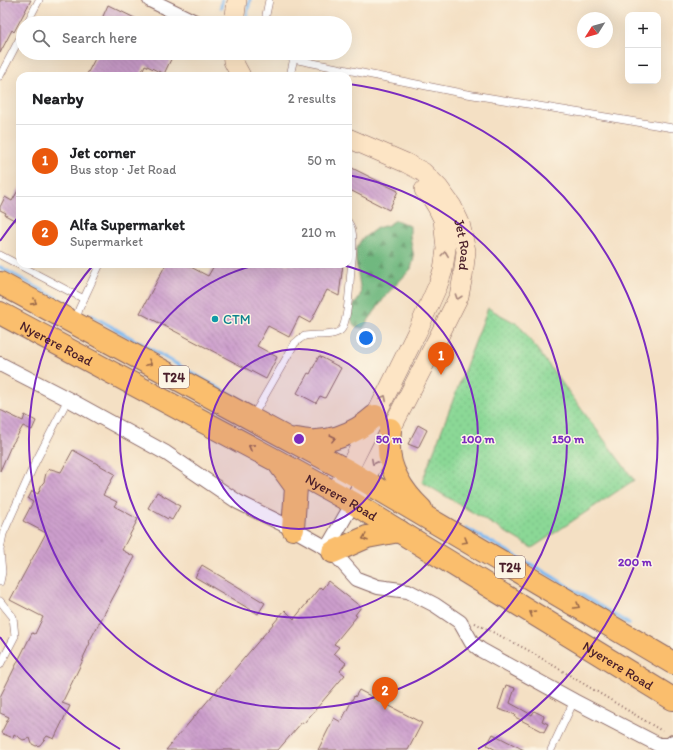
<!DOCTYPE html>
<html lang="en">
<head>
<meta charset="utf-8">
<style>
	:root { --surface:#fff; --page:#f6f6f6; --text:#202124; --muted:#757577; --line:#e0e0e0; --accent:#ea580c }
	body { margin:0; font-family:Itim,sans-serif; background:var(--page); color:var(--text) }
	.controls { position:absolute; right:12px; top:12px; display:grid; overflow:hidden; border-radius:8px; box-shadow:0 4px 16px #0002 }
	.controls button { width:36px; height:36px; display:grid; place-items:center; padding:0; border:0; border-bottom:1px solid var(--line); background:var(--surface); color:var(--text); font:20px sans-serif }
	.compass { position:absolute; left:577px; top:12px; width:36px; height:36px; border-radius:50%; background:var(--surface); box-shadow:0 4px 16px #0002; rotate:233deg }
	.you { position:absolute; left:366px; top:338px; width:14px; height:14px; margin:-10px; border:3px solid #fff; border-radius:50%; background:#1a73e8; box-shadow:0 0 0 6px #1a73e833 }
	.badge { display:grid; place-items:center; width:26px; height:26px; border-radius:50%; background:var(--accent); color:#fff; font-size:13px; font-weight:700 }
	.pin { position:absolute; translate:-50% -33px; filter:drop-shadow(0 1px 2px #0008) }
	.pin::after { content:''; position:absolute; top:21px; width:14px; height:12px; background:inherit; clip-path:polygon(0 0,100% 0,50% 100%) }
	.list { margin:0; padding:0; list-style:none }
	h2 { display:flex; justify-content:space-between; align-items:center; height:52px; margin:0; padding:0 16px; font-size:17px }
	h2 small { font-size:13px; font-weight:400; color:var(--muted) }
	.list li { display:grid; grid-template-columns:26px 1fr auto; gap:12px; align-items:center; box-sizing:border-box; height:72px; padding:0 16px; border-top:1px solid var(--line) }
	.list b { display:block; font-size:15px; white-space:nowrap }
	.list p { margin:0; font-size:13px; white-space:nowrap; color:var(--muted) }
	.list em { font-size:13px; font-style:normal; color:var(--muted) }
	.icon { flex:none; width:22px; height:22px; fill:none; stroke:currentColor; stroke-width:2; stroke-linecap:round; stroke-linejoin:round }
	.map { position:relative; flex:none; width:673px; height:750px; overflow:hidden }
	.search { position:absolute; background:var(--surface); box-shadow:0 4px 16px #0002; left:16px; top:16px; width:336px; height:44px; display:flex; align-items:center; gap:10px; box-sizing:border-box; padding:0 14px; border-radius:22px; color:var(--muted); font-size:15px }
	.panel { position:absolute; background:var(--surface); box-shadow:0 4px 16px #0002; left:16px; top:72px; width:336px; height:196px; border-radius:12px }
	.map>svg:first-child { display:block }
	.forest { fill:url(#forest-firs); stroke:#5d6c55 }
	.garden { fill:url(#garden-dots); stroke:#6a7c60 }
	.lines { fill:none; stroke-linecap:round; stroke-linejoin:round }
	.stream { stroke:#7fb9f0; stroke-width:3.5 }
	.building { fill:url(#building-back-hatch) }
	.lane-casing { stroke:#866361; stroke-width:8 }
	.street-casing { stroke:#866361; stroke-width:16 }
	.secondary-casing { stroke:#866361; stroke-width:20 }
	.highway-casing { stroke:#866361; stroke-width:24 }
	.path { stroke:#866361; stroke-width:2; stroke-dasharray:1 3; stroke-linecap:butt }
	.lane { stroke:#fff; stroke-width:7 }
	.street { stroke:#fff; stroke-width:14 }
	.secondary { stroke:#fde5c5; stroke-width:19 }
	.highway { stroke:#fabe6d; stroke-width:22 }
	.oneway { stroke:#a48278 }
	.oneway2 { stroke:#996749 }
	.ring { fill:none; stroke:#7b2cbf; stroke-width:2 }
	.culture-dot { fill:#0f9aa8; stroke:#fcf5e5; stroke-width:1.5 }
	.labels { text-anchor:middle; dominant-baseline:central; stroke-width:3; stroke-linejoin:round; paint-order:stroke }
	.shield { fill:#fcf5e5; stroke:#7f5f63; stroke-width:1 }
	.shield-label { font-size:13px; font-weight:bold; fill:#4a1f2b }
	.street-label { font-size:14px; fill:#4a1f2b; stroke:#fcf5e5 }
	.culture-label { font-size:14px; fill:#0d838f; stroke:#fcf5e5; text-anchor:start }
	.centre { fill:#7b2cbf; stroke:#fcf5e5; stroke-width:2 }
	.ring-label { font-size:12px; text-anchor:middle; font-weight:bold; fill:#7b2cbf; stroke:#fcf5e5; stroke-width:3; stroke-linejoin:round; paint-order:stroke }
</style>
</head>
<body>
<div class="map">
<svg width="673" height="750" viewBox="0 0 673 750">
	<defs>
		<pattern id="forest-firs" width="22" height="20" patternUnits="userSpaceOnUse"><rect width="22" height="20" fill="#70b87f"/><path d="M5 1l3.5 6h-7zM16 11l3.5 6h-7z" fill="#5e9568"/></pattern>
		<pattern id="garden-dots" width="8" height="8" patternUnits="userSpaceOnUse"><rect width="8" height="8" fill="#8bd896"/><path d="M2 2h.1M6 6h.1" fill="none" stroke="#79b981" stroke-width="1.8" stroke-linecap="round"/></pattern>
		<pattern id="building-back-hatch" width="6" height="6" patternUnits="userSpaceOnUse"><rect width="6" height="6" fill="#cc9ecc"/><path d="M-1 5l2 2M0 0l6 6M5-1l2 2" fill="none" stroke="#a880a6"/></pattern>
	</defs>
	<rect width="100%" height="100%" fill="#fcf5e5"/>
	<filter id="ink" filterUnits="userSpaceOnUse"><feTurbulence type="fractalNoise" baseFrequency=".025" numOctaves="2"/><feDisplacementMap in="SourceGraphic" scale="8" xChannelSelector="R" yChannelSelector="G"/><feConvolveMatrix kernelMatrix="1 2 1 2 8 2 1 2 1" color-interpolation-filters="sRGB"/></filter>
	<filter id="wash" filterUnits="userSpaceOnUse"><feTurbulence type="fractalNoise" baseFrequency=".012" numOctaves="4" result="noise"/><feDisplacementMap in="SourceGraphic" scale="16" xChannelSelector="R" yChannelSelector="G"/><feGaussianBlur stdDeviation="0.9" result="paint"/><feColorMatrix in="noise" values="0 0 0 0 0 0 0 0 0 0 0 0 0 0 0 0 0 1.4 0 .05"/><feComposite in="paint" operator="in"/></filter>
	<g filter="url(#wash)">
		<rect width="100%" height="100%" fill="#f4e0c4"/>
		<polygon class="forest" points="396,220 410,226 410,236 414,258 411,269 387,294 363,328 356,327 353,324 351,317 351,311 354,304 358,300 361,293 356,261 356,248 362,239 377,228 388,225"/>
		<polygon class="garden" points="488,308 519,325 634,480 532,548 422,482"/>
		<g class="lines">
			<g class="stream">
				<polyline points="221,7 222,0"/>
				<polyline points="245,23 250,0"/>
				<polyline points="0,267 69,305"/>
				<polyline points="91,315 241,401"/>
				<polyline points="466,528 548,574 629,624"/>
			</g>
		</g>
		<g id="blocks">
			<g class="building">
				<polygon points="0,0 31,0 14,32 12,30 0,53"/>
				<polygon points="108,5 145,23 100,23"/>
				<polygon points="98,53 174,53 164,74 145,65 140,76 86,76"/>
				<polygon points="348,166 398,191 389,210 348,189"/>
				<polygon points="20,187 20,223 5,215 6,213 0,210 0,207 5,197 12,201"/>
				<polygon points="166,264 185,264 208,276 215,264 343,264 339,296 327,290 310,323 299,317 289,337 268,326 257,346 277,357 266,379 140,313"/>
				<polygon points="319,356 341,368 325,398 320,396 316,403 297,393 308,373 310,374"/>
				<polygon points="0,410 23,421 25,415 36,421 32,430 23,426 10,448 0,471"/>
				<polygon points="418,425 427,430 418,448 408,444"/>
				<polygon points="73,450 115,474 103,495 117,502 114,506 138,519 122,550 135,557 89,642 90,643 83,658 84,658 62,703 70,706 54,739 47,736 40,745 36,746 32,744 30,738 23,740 14,734 13,738 1,733 9,717 0,713 0,697 32,633 35,634 43,617 10,600 46,533 23,521 33,502 28,499 32,491 38,494 42,484 44,482 46,473 48,470 51,469 61,472"/>
				<polygon points="157,492 176,503 176,504 180,506 172,520 168,518 168,519 148,508"/>
				<polygon points="202,565 265,603 258,614 195,577"/>
				<polygon points="328,581 361,607 355,615 357,616 334,644 339,647 334,653 346,663 340,671 345,675 304,723 302,722 278,750 166,750 285,610 294,619 320,587 322,589"/>
				<polygon points="506,685 515,688 510,703 532,715 534,711 544,716 542,721 548,724 544,732 515,717 516,715 498,709"/>
				<polygon points="359,690 422,723 408,750 318,750 334,718 341,722 354,696 355,697"/>
				<polygon points="493,734 524,750 496,750 487,745"/>
			</g>
		</g>
	</g>
	<g filter="url(#ink)">
		<use href="#blocks" fill-opacity="0" stroke="#866361" stroke-width="1"/>
		<g class="lines">
			<defs>
				<g id="lane">
					<polyline points="27,23 39,0"/>
					<polyline points="266,23 266,15 269,0"/>
					<polyline points="284,53 293,59 461,93 673,128"/>
					<polyline points="0,76 23,32"/>
					<polyline points="290,76 295,53"/>
					<polyline points="0,255 84,299"/>
					<polyline points="76,321 79,309 100,264"/>
					<path d="M253 416 295 343C298 341 301 337 305 336 313 334 335 337 341 330 348 323 350 281 351 270 352 261 353 251 353 242 353 235 352 227 348 222"/>
					<polyline points="0,582 2,572 0,550 3,534 35,463 68,399"/>
					<polyline points="0,601 13,617 15,636 0,665"/>
					<polyline points="551,750 574,701"/>
				</g>
				<g id="street">
					<polyline points="150,0 197,23"/>
					<polyline points="0,364 68,399 166,453 238,502 293,529 327,548 333,552 357,579 378,587 408,591 435,605 460,622 472,643 481,650 574,701 659,745 670,745 673,742"/>
					<polyline points="327,548 353,503"/>
				</g>
				<g id="secondary">
					<polyline points="234,23 237,0"/>
					<polyline points="232,53 233,61 241,76"/>
					<path id="s1" d="M348 138 406 163 423 172 439 188 452 206 460 223 466 251 463 276 459 296 436 342 353 503"/>
					<polyline points="335,493 352,463 417,332 438,285 443,270 446,249 443,219 437,207 429,194 424,190"/>
				</g>
				<g id="highway">
					<polyline points="0,283 348,471 673,663"/>
					<path id="s2" d="M0 313 277 461 353 503 673 699"/>
					<path d="M390 429C390 434 389 438 389 442 387 468 403 492 421 509"/>
					<path d="M296 439C324 446 354 435 375 416"/>
					<polyline points="280,465 296,487 293,529"/>
					<polyline points="333,552 367,537 399,531"/>
				</g>
			</defs>
			<use href="#lane" class="lane-casing"/>
			<use href="#street" class="street-casing"/>
			<use href="#secondary" class="secondary-casing"/>
			<use href="#highway" class="highway-casing"/>
			<polyline class="path" points="475,623 526,649 662,731"/>
			<use href="#lane" class="lane"/>
			<use href="#street" class="street"/>
			<use href="#secondary" class="secondary"/>
			<use href="#highway" class="highway"/>
		</g>
		<defs><path id="oneway-chevron" d="M-2-3.5L2.5 0L-2 3.5" fill="none" stroke-width="1.6" stroke-linecap="round" stroke-linejoin="round"/></defs>
		<g class="oneway">
			<use href="#oneway-chevron" transform="translate(445 254) rotate(-83)"/>
			<use href="#oneway-chevron" transform="translate(458 297) rotate(109)"/>
			<use href="#oneway-chevron" transform="translate(384 398) rotate(-63)"/>
			<use href="#oneway-chevron" transform="translate(374 462) rotate(117)"/>
		</g>
		<g class="oneway2">
			<use href="#oneway-chevron" transform="translate(34 302) rotate(28)"/>
			<use href="#oneway-chevron" transform="translate(149 363) rotate(28)"/>
			<use href="#oneway-chevron" transform="translate(333 438) rotate(-14)"/>
			<use href="#oneway-chevron" transform="translate(251 447) rotate(-152)"/>
			<use href="#oneway-chevron" transform="translate(365 538) rotate(161)"/>
			<use href="#oneway-chevron" transform="translate(465 541) rotate(30)"/>
			<use href="#oneway-chevron" transform="translate(577 606) rotate(30)"/>
			<use href="#oneway-chevron" transform="translate(532 613) rotate(-149)"/>
		</g>
	</g>
	<circle cx="299" cy="439" r="90" fill="#7b2cbf" fill-opacity=".12"/>
	<g class="ring">
		<circle cx="299" cy="439" r="90"/>
		<path d="M338 264A179 179 0 1 1 260 264"/>
		<path d="M348 175A269 269 0 1 1 94 264"/>
		<path d="M120 749A358 358 0 0 1 0 637M0 241A358 358 0 0 1 19 216M349 84A358 358 0 0 1 478 749"/>
	</g>
	<circle class="culture-dot" cx="215" cy="319" r="4"/>
	<g class="labels">
		<g class="shield">
			<rect x="159" y="366" width="30" height="22" rx="3"/>
			<rect x="495" y="556" width="30" height="22" rx="3"/>
		</g>
		<g class="shield-label">
			<text x="174" y="377">T24</text>
			<text x="510" y="567">T24</text>
		</g>
		<g class="street-label">
			<text stroke="none"><textPath href="#s1" startOffset="168">Jet Road</textPath></text>
			<text stroke="none"><textPath href="#s2" startOffset="64">Nyerere Road</textPath></text>
			<text stroke="none"><textPath href="#s2" startOffset="388">Nyerere Road</textPath></text>
			<text stroke="none"><textPath href="#s2" startOffset="712">Nyerere Road</textPath></text>
		</g>
		<g class="culture-label">
			<text x="223" y="319">CTM</text>
		</g>
	</g>
	<circle cx="299" cy="439" r="6" class="centre"/>
	<g class="ring-label">
		<text x="389" y="443">50 m</text>
		<text x="478" y="443">100 m</text>
		<text x="568" y="443">150 m</text>
		<text x="635" y="566">200 m</text>
	</g>
</svg>
<div class="controls">
<button>+</button>
<button>−</button>
</div>
<svg class="compass" viewBox="-18 -18 36 36"><path d="M0-13l5 13h-10z" fill="#e53935"/><path d="M0 13l5-13h-10z" fill="#757577"/></svg>
<div class="you"></div>
<div class="pin badge" style="left:441px;top:375px">1</div>
<div class="pin badge" style="left:385px;top:710px">2</div>
<div class="search"><svg class="icon" aria-label="search" viewBox="0 0 24 24"><circle cx="10" cy="10" r="6"/><path d="M15 15l6 6"/></svg>Search here</div>
<section class="panel">
<h2>Nearby<small>2 results</small></h2>
<ul class="list">
<li><span class="badge">1</span><div><b>Jet corner</b><p>Bus stop · Jet Road</p></div><em>50 m</em></li>
<li><span class="badge">2</span><div><b>Alfa Supermarket</b><p>Supermarket</p></div><em>210 m</em></li>
</ul>
</section>
</div>
</body>
</html>
